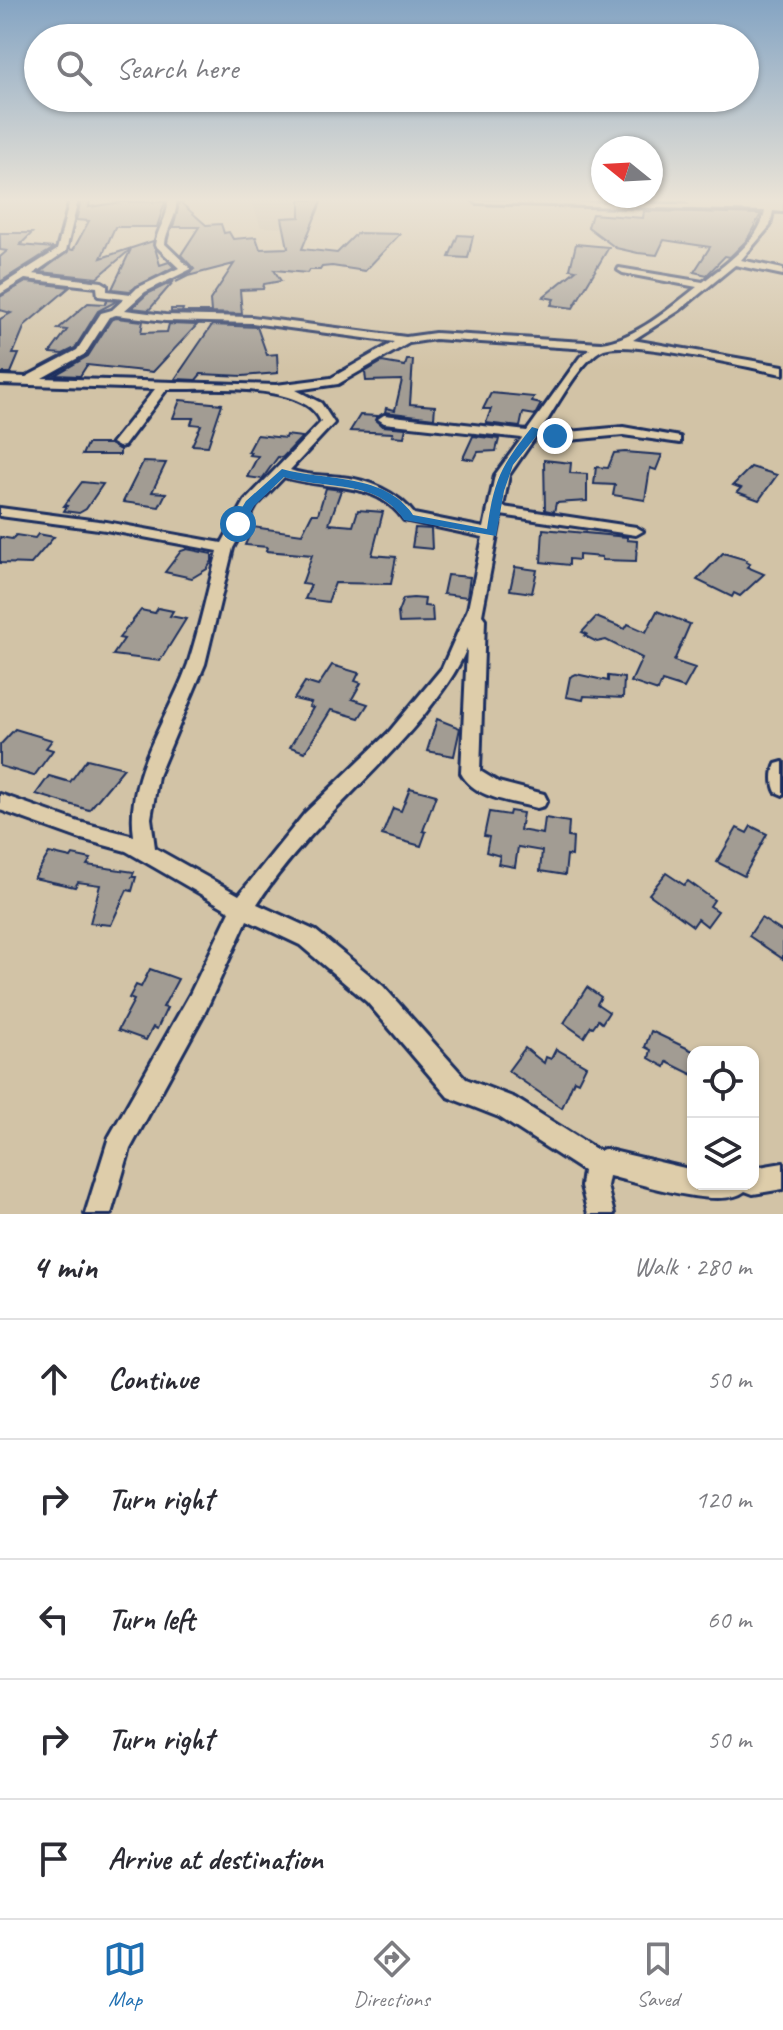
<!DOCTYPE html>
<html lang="en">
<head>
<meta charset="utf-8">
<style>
	:root { --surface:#fff; --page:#f7f7f7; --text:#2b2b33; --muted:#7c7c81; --line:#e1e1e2; --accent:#1f6fb2 }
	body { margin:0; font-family:Caveat,sans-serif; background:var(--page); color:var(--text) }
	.controls { position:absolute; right:24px; bottom:24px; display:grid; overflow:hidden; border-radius:16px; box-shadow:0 2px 6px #0004 }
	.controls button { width:72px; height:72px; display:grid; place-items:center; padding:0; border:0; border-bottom:2px solid var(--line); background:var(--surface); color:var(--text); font:40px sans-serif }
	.compass { position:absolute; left:591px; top:136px; width:72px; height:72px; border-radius:50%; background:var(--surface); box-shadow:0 2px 6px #0004; rotate:288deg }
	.stop { position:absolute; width:24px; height:24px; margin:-18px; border:6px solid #1f6fb2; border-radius:50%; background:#fff }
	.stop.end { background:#1f6fb2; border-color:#fff; box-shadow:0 2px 8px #0008 }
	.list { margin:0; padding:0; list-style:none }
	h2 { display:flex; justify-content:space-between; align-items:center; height:104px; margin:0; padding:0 32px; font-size:34px }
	h2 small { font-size:26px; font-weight:400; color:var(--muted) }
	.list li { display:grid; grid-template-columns:52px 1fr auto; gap:24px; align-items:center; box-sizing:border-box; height:120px; padding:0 32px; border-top:2px solid var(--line) }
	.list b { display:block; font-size:30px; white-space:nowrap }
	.list em { font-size:26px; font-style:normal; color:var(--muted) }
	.icon { flex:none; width:44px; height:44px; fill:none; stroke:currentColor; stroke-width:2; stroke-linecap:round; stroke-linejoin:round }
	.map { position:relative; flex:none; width:783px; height:1214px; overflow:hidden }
	.search { position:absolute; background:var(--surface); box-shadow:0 2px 6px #0004; left:24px; right:24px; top:24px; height:88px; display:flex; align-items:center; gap:20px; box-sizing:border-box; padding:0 28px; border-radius:44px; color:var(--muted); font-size:30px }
	.sheet { height:704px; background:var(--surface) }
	nav { display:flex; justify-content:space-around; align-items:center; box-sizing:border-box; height:112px; border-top:2px solid var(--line); background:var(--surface); font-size:22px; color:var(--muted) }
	nav a { display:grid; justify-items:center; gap:4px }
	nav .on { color:var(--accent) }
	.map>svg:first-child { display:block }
	.built { fill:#c4b7a0 }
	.building { fill:#a29c93; stroke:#1b2f5e; stroke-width:2 }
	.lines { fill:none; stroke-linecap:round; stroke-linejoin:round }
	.minor-casing { stroke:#1b2f5e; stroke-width:6 }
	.trunk-casing { stroke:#1b2f5e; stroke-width:6 }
	.minor { fill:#decdaa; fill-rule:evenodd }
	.trunk { fill:#decdaa; fill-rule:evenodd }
	.route { fill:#1f6fb2 }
</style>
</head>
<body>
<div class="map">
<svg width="783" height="1214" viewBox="0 0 783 1214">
	<rect width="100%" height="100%" fill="#d2c3a6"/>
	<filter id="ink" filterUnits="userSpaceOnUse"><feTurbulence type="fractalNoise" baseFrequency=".0125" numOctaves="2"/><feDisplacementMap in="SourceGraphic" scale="16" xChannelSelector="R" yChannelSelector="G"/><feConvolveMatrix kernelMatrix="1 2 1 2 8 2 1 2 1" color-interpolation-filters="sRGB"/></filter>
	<g filter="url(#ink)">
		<polygon class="built" points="251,200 323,200 310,229 261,227"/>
		<g class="building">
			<polygon points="81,200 90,200 89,207 122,202 165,202 157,227 115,227 101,258 153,241 160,265 169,262 174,267 130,291 112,289 131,249 97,278 41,272 69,249 73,250 89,221 76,220"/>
			<polygon points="300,200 322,200 302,249 337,253 357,233 400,234 365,271 332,266 322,267 320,270 309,270 307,273 274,270 281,281 264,284 263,289 240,290 242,314 171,312 171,309 183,309 182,312 211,312 210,300 234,264 188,276 176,282 194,269 181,255 199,227 173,227 179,201 206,225 221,224 224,233 229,232 233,239 256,237 260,249 288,248 282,218 300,217"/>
			<polygon points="644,211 696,212 761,214 747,240 730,257 725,256 707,275 694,272 710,247 664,240 657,255 638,253 616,248 588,227 592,214 643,218"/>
			<polygon points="0,233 32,233 20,245 54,248 0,282 0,257 7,251 0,250"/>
			<polygon points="458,235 473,236 468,258 449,257"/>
			<polygon points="576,244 609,247 573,308 551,305 554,299 543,297 576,270 570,269"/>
			<polygon points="174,281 149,310 132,308 147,294"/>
			<polygon points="26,282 70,287 25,325 13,354 19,354 11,373 0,373 0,319 11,313 0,310 0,297"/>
			<polygon points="107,300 117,301 98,311 75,348 63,354 50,353 67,330 58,329 88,303 105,304"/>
			<polygon points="116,318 143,321 141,333 167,332 169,324 197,325 153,372 87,365 80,376 55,375 88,356 111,320"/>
			<polygon points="212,325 257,327 267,355 277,354 278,373 243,376 201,374 196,380 175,379"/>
			<polygon points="407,360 413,360 410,404 435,406 434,418 385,412 386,408 395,410 402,380 366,381 365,372 382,362 405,366"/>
			<polygon points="491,393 534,397 532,402 541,404 535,415 523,413 520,427 486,423 491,409 483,409"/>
			<polygon points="180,400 222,404 208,446 192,445 201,425 191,424 193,418 173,418"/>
			<polygon points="360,415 377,416 375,420 382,426 406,428 404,437 392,436 393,433 350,431"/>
			<polygon points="257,435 285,438 286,435 302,437 282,458 278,457 262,479 247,477 258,456 249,455 251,452 248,452"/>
			<polygon points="473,436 499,439 496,451 478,452 474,460 463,458"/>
			<polygon points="87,444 110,444 120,450 120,455 82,455"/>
			<polygon points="625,452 662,455 656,470 650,468 645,500 613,495 615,485 594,484 596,467 608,468 614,453"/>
			<polygon points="544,460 571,463 570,473 587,474 587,501 556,503 554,512 545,510"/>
			<polygon points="143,462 166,463 152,492 166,493 159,507 123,502"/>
			<polygon points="751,467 777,475 759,500 737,492 741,488 733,485"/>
			<polygon points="82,482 103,484 86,509 79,513 64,511 67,506 64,506"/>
			<polygon points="326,488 341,490 329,524 353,526 358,510 383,512 372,555 396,557 391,584 335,583 328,602 305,599 311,585 302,584 312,555 266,551 267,547 245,545 253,527 302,534 312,514 318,514"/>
			<polygon points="415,528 431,529 432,549 412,547"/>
			<polygon points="543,529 627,537 627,540 637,541 636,561 602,560 602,557 579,555 579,560 569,559 569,565 541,562"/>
			<polygon points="38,534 54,537 31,564 0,563 0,537 12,539 16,535 35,538"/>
			<polygon points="187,549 212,554 212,561 207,569 192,578 165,572 181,551"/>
			<polygon points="723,553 747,560 746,562 750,564 747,567 764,574 740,596 734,593 732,597 697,580"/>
			<polygon points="515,567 537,570 532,593 510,590"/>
			<polygon points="447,575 470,577 467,597 443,594"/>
			<polygon points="413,598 425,599 424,606 432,607 433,622 399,623 398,612 403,599"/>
			<polygon points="158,608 173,611 170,616 186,619 160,661 113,655 124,639 119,638 141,610 155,613"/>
			<polygon points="657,611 690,624 674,661 695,668 684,688 662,681 658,691 631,682 642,658 606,640 597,642 585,636 587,634 582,632 596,617 625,629 628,624 646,632"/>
			<polygon points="332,665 359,673 355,681 361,683 352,699 368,704 359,718 331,710 305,752 290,747 313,708 309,707 311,703 294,699 305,682 318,686"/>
			<polygon points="576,674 608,681 608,676 624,678 623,698 584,696 583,700 566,697 570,677"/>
			<polygon points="437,719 460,728 454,756 427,751"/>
			<polygon points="15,729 52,740 46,748 53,750 34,776 0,766 0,745"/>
			<polygon points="87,759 124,768 89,810 36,794 49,776 70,782"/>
			<polygon points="410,788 436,795 423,831 426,832 421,846 382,835 393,808 401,811"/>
			<polygon points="510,811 523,813 520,830 543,834 545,818 569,822 568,837 573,838 572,856 567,855 565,875 540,871 542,851 518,847 515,867 498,864 500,856 486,852 489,837 484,836 489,812 509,815"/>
			<polygon points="751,826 767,834 744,876 717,862 737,828 747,833"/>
			<polygon points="49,853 71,858 73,855 91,859 87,865 134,872 132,877 136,877 132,891 127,890 111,925 90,923 100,885 78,882 75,887 34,878"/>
			<polygon points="666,873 684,885 688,881 714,900 710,906 718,911 707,926 698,919 693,926 649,894"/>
			<polygon points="761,918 783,932 783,959 749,936"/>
			<polygon points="150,969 178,979 163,1007 167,1008 157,1029 153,1027 146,1040 118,1030 134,1000 129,998 136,985 141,987"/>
			<polygon points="587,987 601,997 597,1004 609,1012 602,1023 598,1020 593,1027 591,1026 584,1037 564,1023"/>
			<polygon points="651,1031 693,1051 693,1075 667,1062 665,1067 649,1058 651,1050 645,1047"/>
			<polygon points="525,1048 544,1063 546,1057 551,1059 556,1049 586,1066 578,1082 574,1080 562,1108 508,1071"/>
		</g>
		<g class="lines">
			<defs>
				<g id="minor">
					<path d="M70 200H78L66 251 33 274 102 282 107 285V291L131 294 137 288 179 268 155 245C157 228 169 218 168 200H176C178 217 166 228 165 244L191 269 145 292 125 310 165 315 252 317 406 337 435 333 601 343C635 339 670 308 697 287L623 273 618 270 619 268 703 282C725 264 760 241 765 211L477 203 473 200 765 206 767 200H773L774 206H783V212L773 211 770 226 741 260 783 269V275L735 265 680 310 633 340 783 366V374C750 368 630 339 604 349 583 357 556 407 543 427L569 432 623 427 680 437V443L623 435 569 440 538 433 509 475 503 507 636 527 643 531 636 535 501 515 482 615 485 619 480 771 498 782 544 794 547 800 544 806 537 808C511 801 475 799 461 773L467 648C456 674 441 693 424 715 371 780 303 833 257 904L316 931 383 986 466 1079 515 1098 599 1151 604 1149 693 1170V1184H753V1168L783 1163V1189L753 1194 745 1191C721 1211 639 1183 609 1176L607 1186 614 1214H588L581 1186 583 1171 499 1117 448 1097 367 1002 300 945 247 920 206 1010 130 1149 111 1214H85L109 1137 190 994 230 911 126 851 78 838 0 810V794L79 822 134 836C125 774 168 720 188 664 200 627 208 588 218 551L106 530 0 516V508L106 522 222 543 245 501 321 422C306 381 205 390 167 389L124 446 119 447 112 443 155 389 0 384V376L26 377 77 350 101 313 112 310 124 299 98 296 97 287 25 279 0 294V286L57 250ZM116 315 165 321 252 323 394 342 331 378 276 385 42 378 85 354 109 317ZM435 339 590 349 580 357 527 431 384 415 378 419 384 423 522 438 495 475 484 528 414 514C399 493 367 479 341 477 324 475 306 476 290 470L334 423 321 403 296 390 338 384 409 343ZM284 477C325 491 375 478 404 520L483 537 468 609 442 668 389 732 305 813 239 895 155 848 151 818 158 776 205 664 233 548 256 506Z"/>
					<path d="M783 762V795L776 792C772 784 772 772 776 764Z"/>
				</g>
				<polygon id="trunk" points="683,200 783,200 783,207 690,205"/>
			</defs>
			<use href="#minor" class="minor-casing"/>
			<use href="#trunk" class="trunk-casing"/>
			<use href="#minor" class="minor"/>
			<use href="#trunk" class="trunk"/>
		</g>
	</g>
	<linearGradient id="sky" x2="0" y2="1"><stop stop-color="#84a4c3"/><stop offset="0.54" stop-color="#ebe4d7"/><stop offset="1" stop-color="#ebe4d7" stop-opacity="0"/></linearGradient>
	<rect width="783" height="370" fill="url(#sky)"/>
	<path class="route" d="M532 427 561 436 555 439 538 434 513 465 504 491 496 536 404 520C377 478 325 490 284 477L254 506 242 526 232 524 246 501 282 469C324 481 386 473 413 515L487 529C494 480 501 466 532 427Z"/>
</svg>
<div class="controls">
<button><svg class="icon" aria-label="locate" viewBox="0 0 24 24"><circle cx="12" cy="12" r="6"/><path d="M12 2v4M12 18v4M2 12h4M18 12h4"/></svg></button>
<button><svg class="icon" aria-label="layers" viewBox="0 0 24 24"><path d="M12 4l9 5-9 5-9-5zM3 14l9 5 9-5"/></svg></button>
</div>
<svg class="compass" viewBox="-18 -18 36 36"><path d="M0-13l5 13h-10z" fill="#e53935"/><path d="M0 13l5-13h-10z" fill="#7c7c81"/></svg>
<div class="stop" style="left:238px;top:524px"></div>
<div class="stop end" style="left:555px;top:436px"></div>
<div class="search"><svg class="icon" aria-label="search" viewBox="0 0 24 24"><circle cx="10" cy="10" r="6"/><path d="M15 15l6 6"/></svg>Search here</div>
</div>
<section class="sheet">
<h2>4 min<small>Walk · 280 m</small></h2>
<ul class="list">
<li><svg class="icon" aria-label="ahead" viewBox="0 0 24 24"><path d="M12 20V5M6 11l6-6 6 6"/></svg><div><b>Continue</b></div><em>50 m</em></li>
<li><svg class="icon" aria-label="right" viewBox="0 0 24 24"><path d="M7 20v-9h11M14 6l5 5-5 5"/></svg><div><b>Turn right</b></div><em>120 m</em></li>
<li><svg class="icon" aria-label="left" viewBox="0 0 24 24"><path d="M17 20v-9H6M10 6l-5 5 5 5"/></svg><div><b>Turn left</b></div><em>60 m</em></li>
<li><svg class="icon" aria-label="right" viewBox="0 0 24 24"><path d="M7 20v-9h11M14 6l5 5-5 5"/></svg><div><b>Turn right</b></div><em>50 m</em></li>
<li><svg class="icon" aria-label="arrive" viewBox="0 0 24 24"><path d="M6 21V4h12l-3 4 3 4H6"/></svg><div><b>Arrive at destination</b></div></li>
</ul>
</section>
<nav>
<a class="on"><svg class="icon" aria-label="map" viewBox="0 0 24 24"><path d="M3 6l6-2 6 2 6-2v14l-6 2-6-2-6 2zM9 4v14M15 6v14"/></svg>Map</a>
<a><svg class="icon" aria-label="directions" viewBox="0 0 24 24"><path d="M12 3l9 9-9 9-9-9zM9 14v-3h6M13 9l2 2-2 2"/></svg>Directions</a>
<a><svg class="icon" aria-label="saved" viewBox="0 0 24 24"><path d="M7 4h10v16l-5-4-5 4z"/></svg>Saved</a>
</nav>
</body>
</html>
